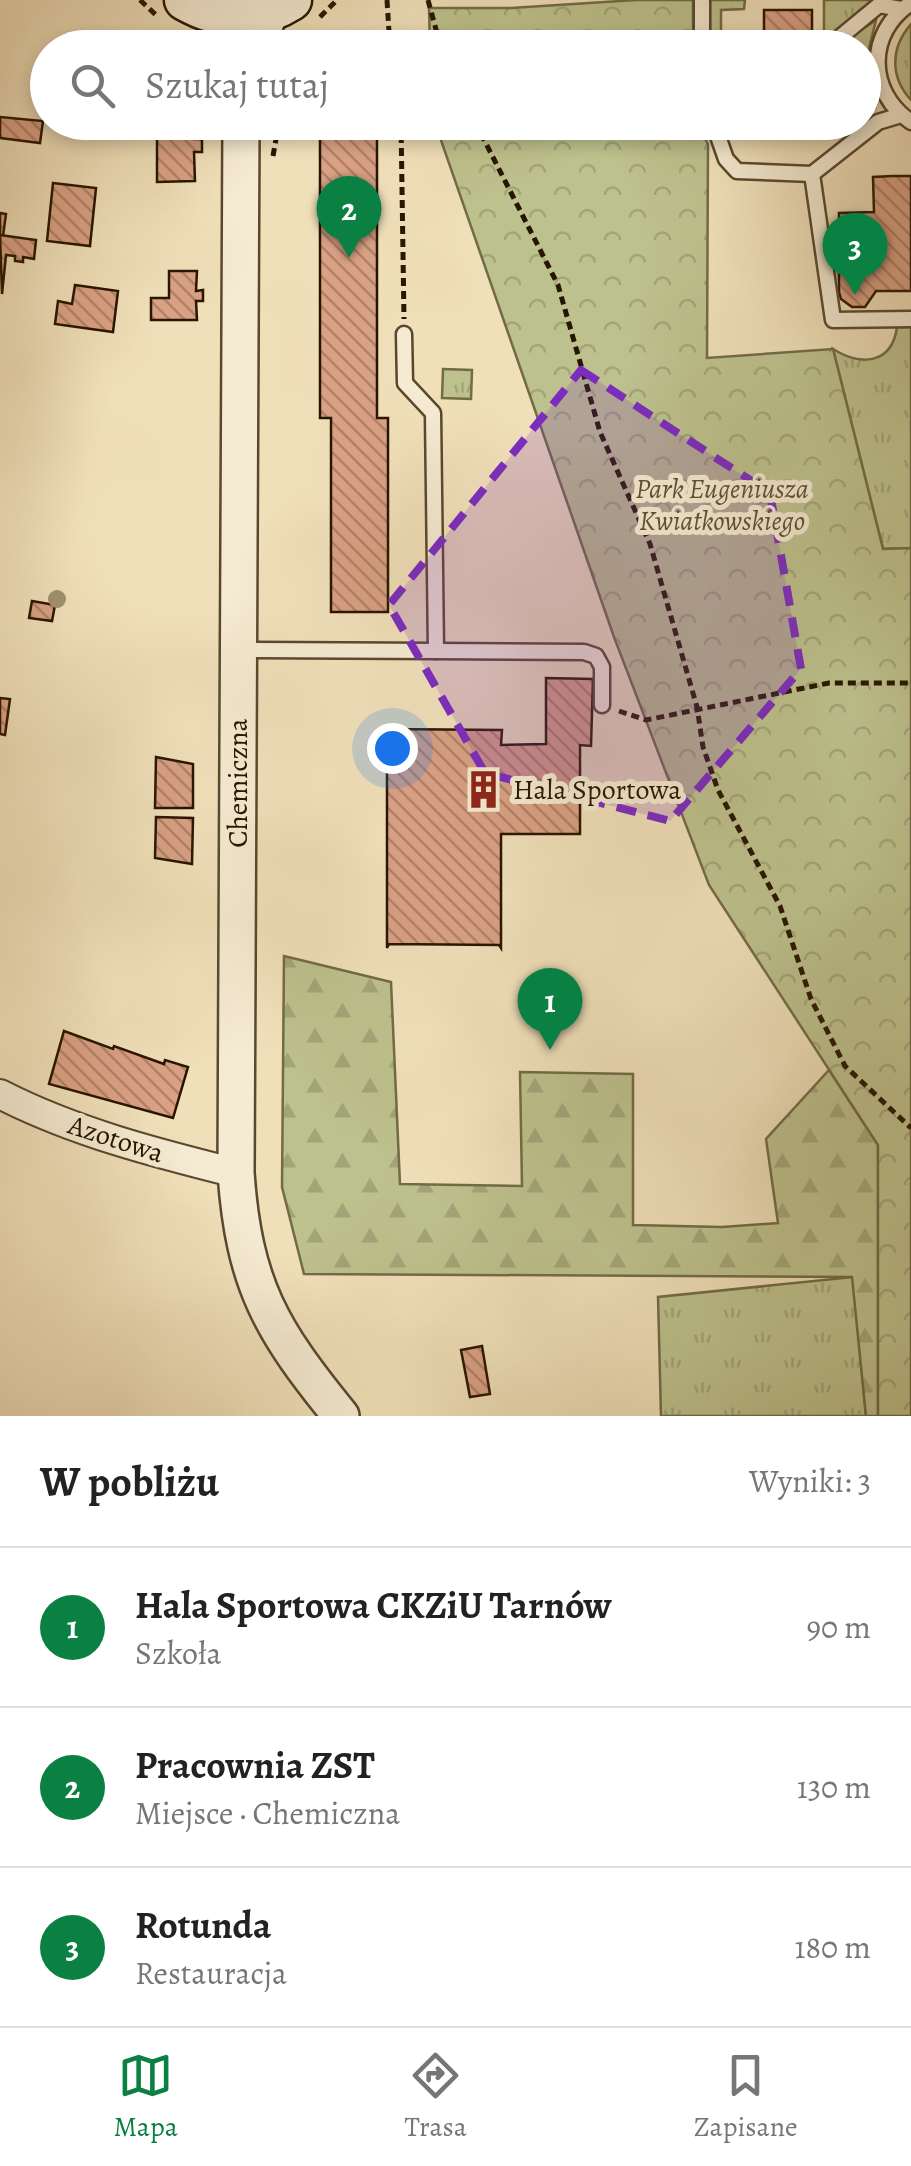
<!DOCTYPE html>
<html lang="pl">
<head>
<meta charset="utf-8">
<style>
	:root { --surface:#fff; --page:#f2f2f2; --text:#222; --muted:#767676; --line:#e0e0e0; --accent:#0b8043 }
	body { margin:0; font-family:Alegreya,serif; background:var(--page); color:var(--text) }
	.you { position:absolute; left:392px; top:748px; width:35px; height:35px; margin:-25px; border:8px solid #fff; border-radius:50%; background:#1a73e8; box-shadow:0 0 0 15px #1a73e833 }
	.badge { display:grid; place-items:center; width:65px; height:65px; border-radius:50%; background:var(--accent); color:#fff; font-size:32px; font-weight:700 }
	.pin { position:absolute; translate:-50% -82px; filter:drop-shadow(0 2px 5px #0008) }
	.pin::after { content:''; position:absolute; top:52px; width:35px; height:30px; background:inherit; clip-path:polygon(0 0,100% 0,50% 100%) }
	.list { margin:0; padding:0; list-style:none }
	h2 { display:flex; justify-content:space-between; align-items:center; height:130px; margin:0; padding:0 40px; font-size:42px }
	h2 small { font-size:32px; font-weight:400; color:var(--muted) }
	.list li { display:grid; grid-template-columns:65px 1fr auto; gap:30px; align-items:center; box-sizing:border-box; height:160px; padding:0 40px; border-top:2px solid var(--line) }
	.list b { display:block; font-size:38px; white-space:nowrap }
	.list p { margin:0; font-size:32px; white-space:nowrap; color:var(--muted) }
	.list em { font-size:32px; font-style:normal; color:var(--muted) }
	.icon { flex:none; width:55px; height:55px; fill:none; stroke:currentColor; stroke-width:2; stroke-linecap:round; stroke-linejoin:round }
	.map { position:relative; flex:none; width:911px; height:1416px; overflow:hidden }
	.search { position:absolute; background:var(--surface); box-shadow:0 5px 15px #0003; left:30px; right:30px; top:30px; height:110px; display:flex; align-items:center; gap:25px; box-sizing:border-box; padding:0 35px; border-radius:55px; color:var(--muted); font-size:38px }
	.sheet { height:610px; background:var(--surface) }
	nav { display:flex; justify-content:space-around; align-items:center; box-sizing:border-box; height:140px; border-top:2px solid var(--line); background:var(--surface); font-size:28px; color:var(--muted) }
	nav a { display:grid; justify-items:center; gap:5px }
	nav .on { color:var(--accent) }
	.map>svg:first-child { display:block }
	.grass { fill:url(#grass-tufts); stroke:#726b46; stroke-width:2.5 }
	.forest { fill:url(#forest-firs); stroke:#726b46; stroke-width:2.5 }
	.park { fill:url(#park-crowns); stroke:#726b46; stroke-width:2.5 }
	.building { fill:url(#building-back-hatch); stroke:#281500; stroke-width:2.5 }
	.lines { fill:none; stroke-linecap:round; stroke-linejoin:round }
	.service-casing { stroke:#5a482e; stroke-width:19 }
	.minor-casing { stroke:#5a482e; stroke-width:32 }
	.tertiary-casing { stroke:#5a482e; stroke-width:40 }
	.secondary-casing { stroke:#281500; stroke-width:45 }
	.path { stroke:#281500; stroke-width:5; stroke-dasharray:8 5; stroke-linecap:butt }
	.service { stroke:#f5ebd2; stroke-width:14 }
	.minor { stroke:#f5ebd2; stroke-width:28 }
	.tertiary { stroke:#f5ebd2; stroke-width:35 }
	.secondary { stroke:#f5ebd2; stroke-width:40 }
	.tree { fill:#9f916f }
	.marked { fill:#7b2cbf; fill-opacity:0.2; stroke:#7b2cbf; stroke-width:8; stroke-dasharray:20 12; stroke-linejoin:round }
	.labels { text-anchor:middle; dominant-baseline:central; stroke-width:10; stroke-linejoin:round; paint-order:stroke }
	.park-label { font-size:28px; font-style:italic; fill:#5c5131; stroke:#f5ebd2 }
	.street-label { font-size:28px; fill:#281500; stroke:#f5ebd2 }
	.poi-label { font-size:28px; fill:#281500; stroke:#f5ebd2; text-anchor:start }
</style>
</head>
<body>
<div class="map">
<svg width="911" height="1416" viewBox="0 0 911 1416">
	<defs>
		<pattern id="grass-tufts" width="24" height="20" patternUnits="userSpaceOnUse" patternTransform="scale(2.5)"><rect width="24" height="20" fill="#bdc18d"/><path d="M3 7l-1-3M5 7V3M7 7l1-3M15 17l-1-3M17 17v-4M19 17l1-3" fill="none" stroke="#a2a578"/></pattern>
		<pattern id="forest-firs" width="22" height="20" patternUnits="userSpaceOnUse" patternTransform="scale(2.5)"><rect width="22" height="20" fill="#bdc18d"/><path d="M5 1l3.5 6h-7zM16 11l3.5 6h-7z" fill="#a2a578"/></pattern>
		<pattern id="park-crowns" width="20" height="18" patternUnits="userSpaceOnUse" patternTransform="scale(2.5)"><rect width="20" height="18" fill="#bdc18d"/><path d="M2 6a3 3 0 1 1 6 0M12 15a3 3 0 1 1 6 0" fill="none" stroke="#a2a578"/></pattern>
		<pattern id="building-back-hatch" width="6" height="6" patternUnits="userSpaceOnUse" patternTransform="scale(2.5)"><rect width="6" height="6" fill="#daa184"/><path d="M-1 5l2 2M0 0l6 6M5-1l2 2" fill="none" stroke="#b1826a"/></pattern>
	</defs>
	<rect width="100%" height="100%" fill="#f0e0ba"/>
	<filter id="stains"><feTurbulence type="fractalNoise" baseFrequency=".002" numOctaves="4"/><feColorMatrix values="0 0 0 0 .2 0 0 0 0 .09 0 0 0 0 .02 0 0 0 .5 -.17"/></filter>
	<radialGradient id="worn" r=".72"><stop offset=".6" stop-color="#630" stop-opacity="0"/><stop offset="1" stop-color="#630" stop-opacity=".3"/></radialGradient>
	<g class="grass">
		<polygon points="710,0 745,0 744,9 721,10 721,47 710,47"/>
		<polygon points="824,0 876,0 824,39"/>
		<polygon points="876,20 865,65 877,103 875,108 864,100 864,48 842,48 852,36"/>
		<path d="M911 24V100C890 77 890 48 911 24Z"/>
		<path d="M897 327H911V548L883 549 833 349C860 366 892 365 897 327Z"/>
		<polygon points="443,369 472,370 471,399 442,398"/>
		<polygon points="853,1277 866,1416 661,1416 658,1297"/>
	</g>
	<polygon class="forest" points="284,956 391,982 400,1184 522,1186 520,1072 633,1074 633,1225 722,1227 778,1223 766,1139 829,1070 878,1145 878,1416 866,1416 852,1277 304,1274 282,1187"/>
	<g class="park">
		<polygon points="636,0 693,0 693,47 430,47 429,8 511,8"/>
		<polygon points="435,123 696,123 708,144 707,358 833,349 883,549 911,548 911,1416 878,1416 878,1145 709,885 614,637"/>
	</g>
	<g class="building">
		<rect x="764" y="10" width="48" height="38"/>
		<polygon points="0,117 43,121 40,143 0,138"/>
		<polygon points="148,122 194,126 194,139 202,139 202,152 194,152 195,181 157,182 157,132 148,132"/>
		<polygon points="377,133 377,418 388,418 388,612 331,612 331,418 320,418 320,134"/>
		<polygon points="893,176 911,176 911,291 876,291 865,307 852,307 841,299 839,292 839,213 874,212 873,177"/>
		<polygon points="53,183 96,188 90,246 47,241"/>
		<polygon points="0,213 6,214 3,236 0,235"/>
		<polygon points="0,235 36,240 34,259 23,257 23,262 15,261 15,256 6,255 2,294"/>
		<polygon points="169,271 197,271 196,291 203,290 203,301 196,301 197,320 151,320 151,298 169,298"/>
		<polygon points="75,285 118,291 113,332 55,324 58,301 72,304"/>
		<polygon points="32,601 55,605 52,621 29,618"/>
		<polygon points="546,678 593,679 591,746 580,745 580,834 501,834 501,948 499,945 389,944 387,948 387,729 502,730 501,745 546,744"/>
		<polygon points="0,698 10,699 5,735 0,734"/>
		<polygon points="156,757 193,764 193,808 155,808"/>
		<polygon points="156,817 193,818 192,864 155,858"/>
		<polygon points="64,1031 113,1049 114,1046 164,1064 165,1060 188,1067 173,1118 49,1084"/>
		<polygon points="482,1346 490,1394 470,1397 461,1350"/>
	</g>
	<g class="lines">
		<defs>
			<g id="service">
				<path d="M911 3C866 33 867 92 911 122"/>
				<polyline points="702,48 702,0"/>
				<polyline points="827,48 879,5 901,9"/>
				<polyline points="901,115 878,122 812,174 833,320 911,319"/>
				<polyline points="713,122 726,159 737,171 812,174"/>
				<polyline points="240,650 436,651 433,413 405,383 404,334"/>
				<polyline points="436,651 584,652 596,656 602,667 602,705"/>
			</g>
			<path id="minor" d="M0 1094C74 1132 156 1153 236 1173"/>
			<g id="tertiary">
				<polyline points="221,15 229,48"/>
				<polyline points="257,48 270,11"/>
				<path d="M241 122 236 1173C244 1285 271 1330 341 1416"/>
			</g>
			<path id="secondary" d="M185 0C220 20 256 22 291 0"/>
		</defs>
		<use href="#service" class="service-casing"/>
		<use href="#minor" class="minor-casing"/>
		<use href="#tertiary" class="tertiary-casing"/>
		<use href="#secondary" class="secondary-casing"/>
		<g class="path">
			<polyline points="140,0 158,17"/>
			<polyline points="387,0 390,48"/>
			<polyline points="428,0 441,48"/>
			<polyline points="320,17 337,0"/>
			<polyline points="183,35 195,48"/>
			<polyline points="289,48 304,31"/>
			<polyline points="401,122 404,319"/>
			<polyline points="475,122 558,285 600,432 650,544 697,707 703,747 718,790 780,906 811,999 845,1066 911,1128"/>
			<polyline points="273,156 279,122"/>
			<polyline points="619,711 646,720 829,683 911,683"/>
		</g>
		<use href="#service" class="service"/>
		<use href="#minor" class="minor"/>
		<use href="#tertiary" class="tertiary"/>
		<use href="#secondary" class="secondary"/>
	</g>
	<circle class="tree" cx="57" cy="599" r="9"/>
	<path class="marked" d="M581 370 770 493 801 669 670 821 485 773 389 605Z"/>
	<defs>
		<symbol id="building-bare" viewBox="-9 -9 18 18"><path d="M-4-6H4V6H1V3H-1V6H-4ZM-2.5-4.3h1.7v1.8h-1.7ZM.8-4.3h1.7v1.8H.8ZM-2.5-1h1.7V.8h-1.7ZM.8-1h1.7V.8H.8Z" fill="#8f2418" stroke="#f5ebd2" stroke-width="2.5" paint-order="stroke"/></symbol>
	</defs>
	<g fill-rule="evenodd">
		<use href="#building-bare" x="456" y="762" width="55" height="55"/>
	</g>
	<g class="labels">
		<g class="park-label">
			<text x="722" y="489">Park Eugeniusza<tspan x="722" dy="32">Kwiatkowskiego</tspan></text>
		</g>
		<g class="street-label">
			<text transform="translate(238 783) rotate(-90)">Chemiczna</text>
			<text transform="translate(116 1139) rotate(18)">Azotowa</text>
		</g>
		<g class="poi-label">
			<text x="513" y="790">Hala Sportowa</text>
		</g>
	</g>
	<rect width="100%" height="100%" filter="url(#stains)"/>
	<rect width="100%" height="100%" fill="url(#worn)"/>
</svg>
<div class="you"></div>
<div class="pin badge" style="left:550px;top:1050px">1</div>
<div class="pin badge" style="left:349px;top:258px">2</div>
<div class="pin badge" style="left:855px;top:295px">3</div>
<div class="search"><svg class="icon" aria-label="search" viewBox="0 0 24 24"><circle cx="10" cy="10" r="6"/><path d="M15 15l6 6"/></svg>Szukaj tutaj</div>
</div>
<section class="sheet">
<h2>W pobliżu<small>Wyniki: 3</small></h2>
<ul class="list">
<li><span class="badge">1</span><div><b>Hala Sportowa CKZiU Tarnów</b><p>Szkoła</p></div><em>90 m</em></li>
<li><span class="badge">2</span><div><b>Pracownia ZST</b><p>Miejsce · Chemiczna</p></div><em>130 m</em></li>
<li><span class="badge">3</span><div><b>Rotunda</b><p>Restauracja</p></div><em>180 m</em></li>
</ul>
</section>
<nav>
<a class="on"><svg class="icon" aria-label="map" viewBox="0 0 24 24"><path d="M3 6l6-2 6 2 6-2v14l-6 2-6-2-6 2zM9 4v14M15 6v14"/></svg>Mapa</a>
<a><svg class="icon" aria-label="directions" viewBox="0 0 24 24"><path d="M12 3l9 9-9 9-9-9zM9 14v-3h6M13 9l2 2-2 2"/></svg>Trasa</a>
<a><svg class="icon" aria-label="saved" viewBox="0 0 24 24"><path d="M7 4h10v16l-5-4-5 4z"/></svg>Zapisane</a>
</nav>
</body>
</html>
